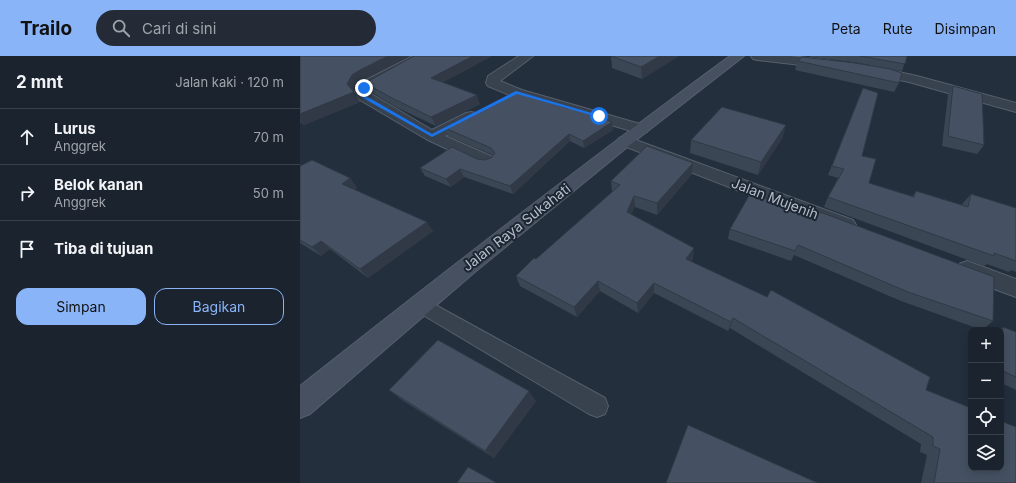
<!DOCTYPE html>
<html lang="id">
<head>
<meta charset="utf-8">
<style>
	:root { --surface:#1b232e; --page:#242b36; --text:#f1f3f6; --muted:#a0a4aa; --line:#39404a; --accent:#8ab4f8 }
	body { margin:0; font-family:Inter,sans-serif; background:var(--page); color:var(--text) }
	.controls { position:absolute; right:12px; bottom:12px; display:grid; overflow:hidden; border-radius:8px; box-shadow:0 2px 10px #0003 }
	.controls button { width:36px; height:36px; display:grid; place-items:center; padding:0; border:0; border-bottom:1px solid var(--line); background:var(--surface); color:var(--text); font:20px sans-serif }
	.stop { position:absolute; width:12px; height:12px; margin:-9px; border:3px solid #1a73e8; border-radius:50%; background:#fff }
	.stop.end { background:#1a73e8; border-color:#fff; box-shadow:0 1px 4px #0008 }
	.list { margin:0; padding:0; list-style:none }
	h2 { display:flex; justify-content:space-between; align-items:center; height:52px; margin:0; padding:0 16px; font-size:17px }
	h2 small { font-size:13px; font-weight:400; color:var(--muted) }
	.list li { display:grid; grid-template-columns:26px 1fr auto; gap:12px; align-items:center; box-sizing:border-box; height:56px; padding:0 16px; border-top:1px solid var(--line) }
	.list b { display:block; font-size:15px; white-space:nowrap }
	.list p { margin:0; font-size:13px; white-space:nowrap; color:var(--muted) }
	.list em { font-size:13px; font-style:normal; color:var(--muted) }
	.actions { display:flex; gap:8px; padding:12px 16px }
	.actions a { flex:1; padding:9px 0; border:1px solid var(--accent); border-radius:12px; text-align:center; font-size:14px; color:var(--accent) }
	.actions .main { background:var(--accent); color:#111 }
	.icon { flex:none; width:22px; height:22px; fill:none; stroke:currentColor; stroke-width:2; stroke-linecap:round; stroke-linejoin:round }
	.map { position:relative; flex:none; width:716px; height:427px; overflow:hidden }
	header { display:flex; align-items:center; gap:24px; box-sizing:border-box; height:56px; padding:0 20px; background:var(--accent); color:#111 }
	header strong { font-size:19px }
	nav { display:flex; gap:22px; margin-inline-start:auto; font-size:14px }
	.search { width:280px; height:36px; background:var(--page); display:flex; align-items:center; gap:10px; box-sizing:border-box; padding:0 14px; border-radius:22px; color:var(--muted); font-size:15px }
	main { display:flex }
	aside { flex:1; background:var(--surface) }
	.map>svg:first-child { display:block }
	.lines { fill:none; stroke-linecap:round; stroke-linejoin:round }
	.service-casing { stroke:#565f6c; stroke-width:2 }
	.minor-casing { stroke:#565f6c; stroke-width:2 }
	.secondary-casing { stroke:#565f6c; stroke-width:2 }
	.service { fill:#38414e; fill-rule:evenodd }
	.minor { fill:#38414e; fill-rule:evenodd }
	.secondary { fill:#465061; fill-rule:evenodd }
	.wall { fill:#3b4654 }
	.shaded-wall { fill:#303945 }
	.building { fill:#455162; stroke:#303945 }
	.route { fill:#1a73e8 }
	.labels { text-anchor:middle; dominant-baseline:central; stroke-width:4; stroke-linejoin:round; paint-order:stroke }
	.street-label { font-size:14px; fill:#b4bcc9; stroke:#1d2633 }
</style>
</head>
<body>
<header>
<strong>Trailo</strong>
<div class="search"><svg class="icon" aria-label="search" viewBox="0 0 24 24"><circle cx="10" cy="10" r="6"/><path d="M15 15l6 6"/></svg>Cari di sini</div>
<nav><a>Peta</a><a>Rute</a><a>Disimpan</a></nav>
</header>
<main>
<aside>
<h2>2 mnt<small>Jalan kaki · 120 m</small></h2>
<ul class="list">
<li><svg class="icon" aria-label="ahead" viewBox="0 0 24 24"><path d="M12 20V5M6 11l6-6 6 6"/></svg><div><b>Lurus</b><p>Anggrek</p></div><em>70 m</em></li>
<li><svg class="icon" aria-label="right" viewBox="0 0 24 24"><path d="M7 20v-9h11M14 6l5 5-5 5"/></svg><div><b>Belok kanan</b><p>Anggrek</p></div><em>50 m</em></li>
<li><svg class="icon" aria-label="arrive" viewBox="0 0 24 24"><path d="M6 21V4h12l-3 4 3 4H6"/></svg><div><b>Tiba di tujuan</b></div></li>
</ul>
<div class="actions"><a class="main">Simpan</a><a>Bagikan</a></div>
</aside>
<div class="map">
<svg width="716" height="427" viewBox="0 0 716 427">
	<rect width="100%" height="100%" fill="#242f3e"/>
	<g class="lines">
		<defs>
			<polygon id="service" points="119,240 305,342 308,350 305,358 297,361 289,358 113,253 110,248 113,243"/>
			<g id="minor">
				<polygon points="113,0 128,0 126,3 76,30 68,36 132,74 166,57 171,56 176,57 178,60 176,63 145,80 193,101 196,105 193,109 187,110 181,109 126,83 60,44 54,37 59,29 66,24"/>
				<polygon points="219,0 233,0 200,25 222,34 347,70 349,73 347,76 341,78 335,76 212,40 188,30 186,27 188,20"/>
				<polygon points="451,0 490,0 527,4 531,5 533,8 531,11 527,12 457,4 453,3"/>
				<polygon points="571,10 617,20 716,47 716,56 609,26 566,17 565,14 566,11"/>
				<polygon points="325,80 553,164 556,169 553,174 546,176 539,174 319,88 317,85 319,82"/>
				<polygon points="667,205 716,223 716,241 659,220 656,214 659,208"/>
			</g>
			<path id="secondary" d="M430 0H444L331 88 176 215 10 358 0 362V330C142 218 284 107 430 0Z"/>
		</defs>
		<use href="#service" class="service-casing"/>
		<use href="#minor" class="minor-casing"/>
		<use href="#secondary" class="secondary-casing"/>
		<use href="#service" class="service"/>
		<use href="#minor" class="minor"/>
		<use href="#secondary" class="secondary"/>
	</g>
	<g class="wall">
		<polygon points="0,0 110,0 65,23 58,28 53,35 60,46 4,69 0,66"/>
		<polygon points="192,0 143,26 180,48 136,70 98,52 71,36 65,27"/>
		<polygon points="311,0 379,0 342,23 312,12"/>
		<polygon points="510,0 607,0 602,15 553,6 510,1"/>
		<polygon points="498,5 599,27 594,36 495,14"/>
		<polygon points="653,30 684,89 677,98 642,90 648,39"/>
		<polygon points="563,32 562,100 569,127 612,141 616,135 662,149 663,147 671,138 716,152 716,216 711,214 709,216 687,208 684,210 524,151 528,141 538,122 528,119"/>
		<polygon points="267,52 312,66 313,74 284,92 270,85 213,138 164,121 151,131 125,120 120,112 177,103 184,104 191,102 193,99 148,80 145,72"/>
		<polygon points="483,81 458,119 390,97 391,84"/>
		<polygon points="393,107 392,118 357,159 335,151 331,158 393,203 391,206 626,334 716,427 621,427 627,399 620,396 621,388 430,272 428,275 354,237 338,257 300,235 277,261 220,230 216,220 236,203 312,136 311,125"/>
		<polygon points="0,110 50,122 57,132 54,133 133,175 68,222 30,193 21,200 0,187"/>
		<polygon points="450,138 693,265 682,274 601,245 494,199 491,205 428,183 430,173"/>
		<polygon points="703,271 716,276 716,334 701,327 701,274 699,274"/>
		<polygon points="89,334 236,345 194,402 102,344"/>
	</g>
	<g class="shaded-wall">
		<polygon points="88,0 110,0 65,23 58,28 53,37 54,36 60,46 4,69 0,64 0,58 47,28 52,19 60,14"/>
		<polygon points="173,0 192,0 135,31 131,22"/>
		<polygon points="360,0 379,0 342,23 341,11"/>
		<polygon points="177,39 180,48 136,70 131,61"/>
		<polygon points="312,66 313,74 284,92 283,85"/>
		<polygon points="486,69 483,81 458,119 461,106"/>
		<polygon points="269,78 270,85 213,138 210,130"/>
		<polygon points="393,107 392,118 357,159 357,147"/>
		<polygon points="160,113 164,121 151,131 146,123"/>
		<polygon points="50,122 57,132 49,137 42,128"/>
		<polygon points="334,140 335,151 328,167 327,156"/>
		<polygon points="127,166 133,175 68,222 60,213"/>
		<polygon points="21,185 30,193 21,200 12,191"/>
		<polygon points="394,192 393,203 385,214 386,203"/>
		<polygon points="298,225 300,235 277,261 274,251"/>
		<polygon points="354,227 354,237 338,257 337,247"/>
		<polygon points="433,262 430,272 428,275 431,266"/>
		<polygon points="229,335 236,345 194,402 185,395"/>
	</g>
	<g class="building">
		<polygon points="0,0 88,0 60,14 52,19 47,28 54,36 0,58"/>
		<polygon points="114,0 173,0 131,22 177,39 131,61 92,42 65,27"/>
		<polygon points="311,0 360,0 341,11"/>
		<polygon points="560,0 607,0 605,8"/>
		<polygon points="502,1 555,7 590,13 602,17 599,27 498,5"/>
		<polygon points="653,30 682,38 684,89 648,80"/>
		<polygon points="563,32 578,37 562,100 576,103 569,127 614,141 616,135 668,151 671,138 716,152 716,205 694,197 694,200 528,141 544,113 532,110"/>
		<polygon points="216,36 267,52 269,51 296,59 312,66 283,85 269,78 210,130 160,113 146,123 120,112 152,91 177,103 184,104 191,102 195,97 191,92 145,72"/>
		<polygon points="422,51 486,69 461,106 391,84"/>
		<polygon points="347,90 393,107 357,147 334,140 327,156 394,192 386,203 467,241 471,234 630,321 626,334 671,352 671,412 701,412 701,365 716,371 716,427 634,427 640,393 633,390 633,381 433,262 431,266 354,227 337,247 298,225 274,251 216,220 234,202 236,203 320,129 311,125"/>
		<polygon points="12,104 50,122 42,128 127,166 60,213 21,185 12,191 0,184 0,110"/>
		<polygon points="450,138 518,158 520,156 694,221 693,265 608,236 498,189 495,195 430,173"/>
		<polygon points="703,271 716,276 716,321 701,314 701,286"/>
		<polygon points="138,284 229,335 185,395 89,334"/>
		<polygon points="388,369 518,427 366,427"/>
		<polygon points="168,411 197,427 157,427"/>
	</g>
	<polygon class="route" points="64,31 66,32 63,37 66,40 132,78 216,35 302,60 298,61 217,38 132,81 63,42 59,37"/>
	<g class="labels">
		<g class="street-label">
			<text transform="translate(475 142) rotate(21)">Jalan Mujenih</text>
			<text transform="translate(216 171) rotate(-38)">Jalan Raya Sukahati</text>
		</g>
	</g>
</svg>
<div class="controls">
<button>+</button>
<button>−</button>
<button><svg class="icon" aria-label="locate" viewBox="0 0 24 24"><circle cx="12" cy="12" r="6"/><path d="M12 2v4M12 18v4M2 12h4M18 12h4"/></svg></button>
<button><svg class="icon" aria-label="layers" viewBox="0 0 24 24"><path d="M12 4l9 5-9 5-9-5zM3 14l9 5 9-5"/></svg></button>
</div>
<div class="stop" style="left:299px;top:60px"></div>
<div class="stop end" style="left:64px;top:32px"></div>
</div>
</main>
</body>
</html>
